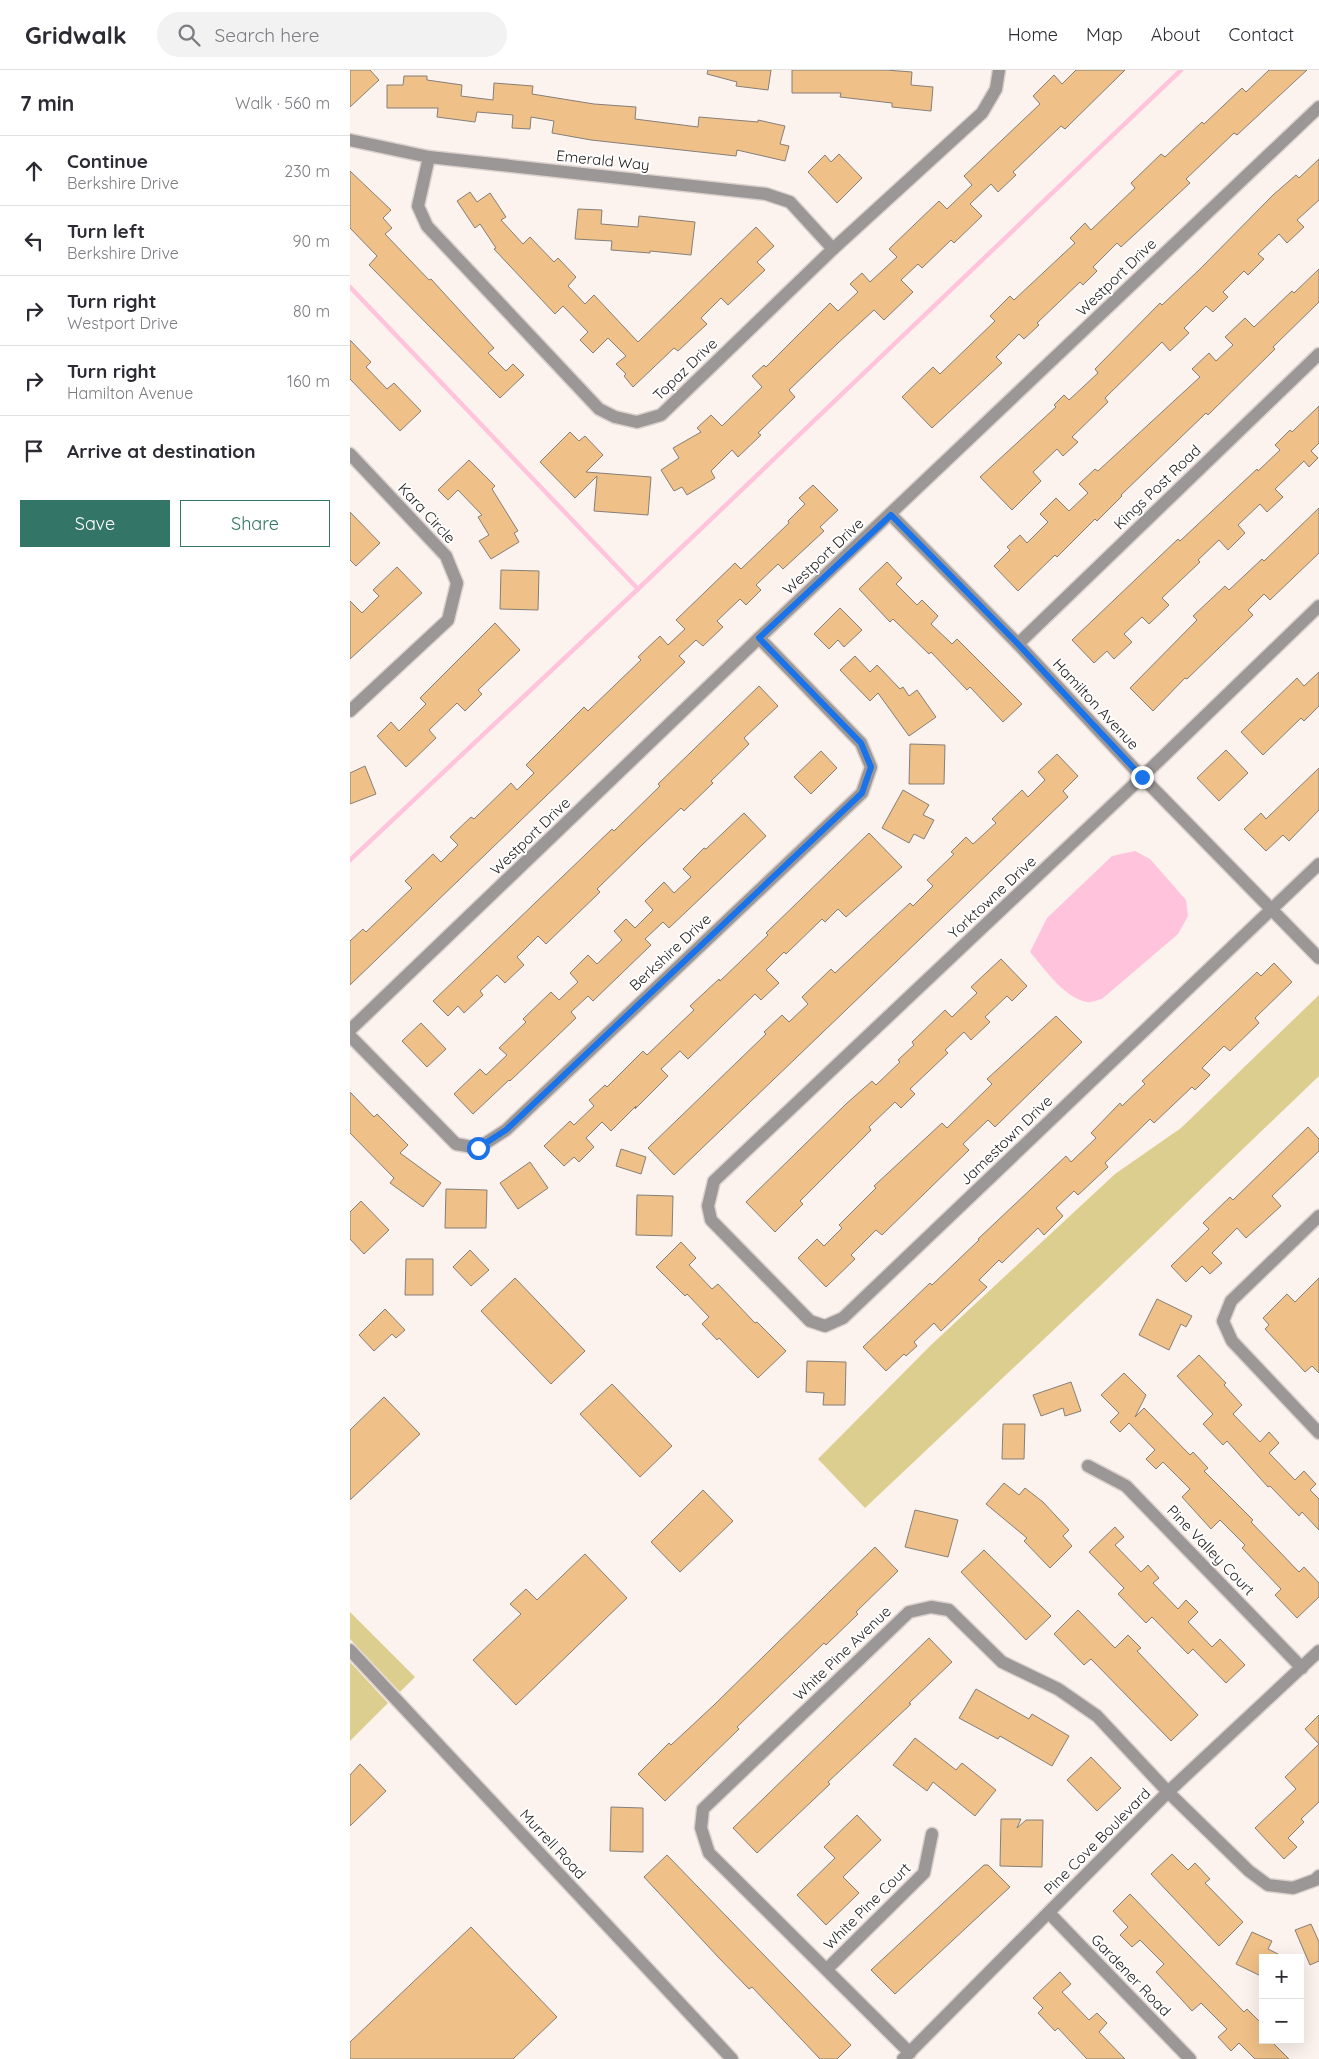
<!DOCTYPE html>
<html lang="en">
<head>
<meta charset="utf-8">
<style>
	:root { --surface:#fff; --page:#f2f2f3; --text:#2b2b33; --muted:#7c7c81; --line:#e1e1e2; --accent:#337566 }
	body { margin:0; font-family:Quicksand,sans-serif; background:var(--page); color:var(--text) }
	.controls { position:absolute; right:15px; bottom:15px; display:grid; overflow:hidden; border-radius:0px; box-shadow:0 5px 20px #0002 }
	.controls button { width:45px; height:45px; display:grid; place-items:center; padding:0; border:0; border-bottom:1px solid var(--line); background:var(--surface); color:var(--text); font:25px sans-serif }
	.stop { position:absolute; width:15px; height:15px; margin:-11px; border:4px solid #1a73e8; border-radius:50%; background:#fff }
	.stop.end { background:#1a73e8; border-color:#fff; box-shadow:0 1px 5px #0008 }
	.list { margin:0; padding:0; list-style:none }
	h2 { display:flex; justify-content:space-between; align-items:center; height:65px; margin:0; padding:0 20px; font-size:21px }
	h2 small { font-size:16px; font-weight:400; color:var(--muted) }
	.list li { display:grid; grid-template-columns:32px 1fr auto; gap:15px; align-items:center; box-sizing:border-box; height:70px; padding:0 20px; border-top:1px solid var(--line) }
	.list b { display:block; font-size:19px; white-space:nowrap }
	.list p { margin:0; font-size:16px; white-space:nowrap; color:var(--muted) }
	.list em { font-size:16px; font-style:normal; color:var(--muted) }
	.actions { display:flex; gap:10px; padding:15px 20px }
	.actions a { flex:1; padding:11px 0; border:1px solid var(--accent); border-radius:0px; text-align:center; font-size:18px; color:var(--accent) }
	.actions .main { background:var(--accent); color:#fff }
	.icon { flex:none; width:28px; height:28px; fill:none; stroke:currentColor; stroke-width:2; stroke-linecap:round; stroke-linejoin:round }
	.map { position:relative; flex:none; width:969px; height:1989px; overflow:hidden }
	header { display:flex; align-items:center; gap:30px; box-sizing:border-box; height:70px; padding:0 25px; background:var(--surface); border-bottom:1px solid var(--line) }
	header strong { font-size:24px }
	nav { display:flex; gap:28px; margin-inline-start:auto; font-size:18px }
	.search { width:350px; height:45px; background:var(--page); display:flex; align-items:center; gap:12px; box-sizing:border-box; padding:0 18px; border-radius:28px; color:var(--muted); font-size:19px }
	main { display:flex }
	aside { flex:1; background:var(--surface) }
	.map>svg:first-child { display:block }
	.green { fill:#dbce8f }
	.water { fill:#ffc4dc }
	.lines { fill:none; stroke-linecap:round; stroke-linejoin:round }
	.stream { stroke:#ffc4dc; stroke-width:4.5 }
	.building { fill:#efc087; stroke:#857f78 }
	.minor-casing { stroke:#dad1cd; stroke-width:15 }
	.tertiary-casing { stroke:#dad1cd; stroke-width:15 }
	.minor { stroke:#9c9797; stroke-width:12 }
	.tertiary { stroke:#9c9797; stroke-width:12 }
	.route { stroke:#1a73e8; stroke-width:6 }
	.labels { text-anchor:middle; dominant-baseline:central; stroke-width:4; stroke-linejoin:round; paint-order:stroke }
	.street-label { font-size:15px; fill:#252120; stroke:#fff }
</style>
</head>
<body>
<header>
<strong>Gridwalk</strong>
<div class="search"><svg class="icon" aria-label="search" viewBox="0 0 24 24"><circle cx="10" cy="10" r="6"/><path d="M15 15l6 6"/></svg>Search here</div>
<nav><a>Home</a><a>Map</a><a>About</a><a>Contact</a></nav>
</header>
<main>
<aside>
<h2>7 min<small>Walk · 560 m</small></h2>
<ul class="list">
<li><svg class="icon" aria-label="ahead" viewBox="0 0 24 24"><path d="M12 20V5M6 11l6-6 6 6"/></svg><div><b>Continue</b><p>Berkshire Drive</p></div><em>230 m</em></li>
<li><svg class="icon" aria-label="left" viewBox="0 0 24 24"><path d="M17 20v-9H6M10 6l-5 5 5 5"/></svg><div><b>Turn left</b><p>Berkshire Drive</p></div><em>90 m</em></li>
<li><svg class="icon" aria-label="right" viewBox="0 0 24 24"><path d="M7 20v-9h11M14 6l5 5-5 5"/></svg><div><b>Turn right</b><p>Westport Drive</p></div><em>80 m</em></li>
<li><svg class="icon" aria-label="right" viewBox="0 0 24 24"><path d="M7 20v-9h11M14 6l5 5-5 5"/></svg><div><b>Turn right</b><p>Hamilton Avenue</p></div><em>160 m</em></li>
<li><svg class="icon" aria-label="arrive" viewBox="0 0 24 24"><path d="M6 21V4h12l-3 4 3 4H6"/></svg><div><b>Arrive at destination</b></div></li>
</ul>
<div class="actions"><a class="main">Save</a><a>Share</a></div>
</aside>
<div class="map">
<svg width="969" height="1989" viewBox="0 0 969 1989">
	<rect width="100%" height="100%" fill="#fdf3ee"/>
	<g class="green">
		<polygon points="969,925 969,1006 749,1217 515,1438 468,1389 581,1275 765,1104 831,1058"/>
		<polygon points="0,1542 65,1607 50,1622 0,1569"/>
		<polygon points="0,1592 38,1633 0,1671"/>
	</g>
	<path class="water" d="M785 781 800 789 836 830 838 846 828 864 752 929C747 930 741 933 737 932 714 928 694 898 680 882L697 848 762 786Z"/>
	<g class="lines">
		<g class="stream">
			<polyline points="0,217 288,519"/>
			<polyline points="0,790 288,519 831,0"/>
		</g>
	</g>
	<g class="building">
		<polygon points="0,0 20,0 29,10 0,37"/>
		<polygon points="358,0 421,0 418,20 386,16 387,12 357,4"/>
		<polygon points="442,0 536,0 562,2 561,15 583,17 581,41 542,37 542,33 490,27 491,23 442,23"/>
		<polygon points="726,0 775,0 715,59 711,56 663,102 666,105 648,122 641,114 620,134 632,146 604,173 601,170 572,198 568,194 551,210 563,222 534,250 524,240 488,273 439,320 445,327 408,363 411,365 388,387 382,380 361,401 365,408 337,425 332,417 324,421 311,400 329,388 323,378 351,362 347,358 361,345 372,356 412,317 402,306 414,295 416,297 480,233 488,241 508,222 500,214 512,203 520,212 547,187 539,179 589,131 597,139 622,115 614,106 690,34 683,26 704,5 712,14"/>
		<polygon points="919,0 957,0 887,65 884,63 836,109 840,113 771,177 767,173 743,197 747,201 733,215 730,212 687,253 689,255 674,269 669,264 646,287 652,293 582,358 552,327 583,297 590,304 645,251 640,246 660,226 664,230 725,173 720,168 735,153 741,160 785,118 781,113 811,84 815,87 852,52 854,54 892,18 896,22"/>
		<polygon points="54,6 77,6 77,10 112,15 111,26 143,30 144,13 183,16 182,24 244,34 286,37 285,49 348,57 349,47 408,52 408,50 435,56 430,74 439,76 435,91 387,80 386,86 241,70 202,63 204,51 181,47 180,59 162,58 163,45 127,42 125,52 87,47 88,38 37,38 37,15 53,15"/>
		<polygon points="489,84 512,108 487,133 458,102 475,85 481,92"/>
		<polygon points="969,89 969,130 947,150 954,157 937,173 929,164 908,184 914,189 898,205 894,201 873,222 878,227 863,242 856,236 834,258 839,263 820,281 812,272 755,328 758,332 722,367 728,372 713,386 707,379 683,402 691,411 662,440 630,407 706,337 704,335 714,325 719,330 748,303 745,299 810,233 812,235 850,199 923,125 946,105 949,108"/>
		<polygon points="0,101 41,140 33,148 42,158 35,164 79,210 81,209 144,278 138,283 156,301 163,294 174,305 150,328 19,195 27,186 0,158"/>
		<polygon points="120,122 127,132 140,123 156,147 151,150 173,174 180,167 204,192 208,188 226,207 218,216 235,234 244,225 288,272 406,157 424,176 407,192 415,200 378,235 371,228 351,248 357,254 328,281 324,278 283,317 274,306 276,304 266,294 276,286 258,268 243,283 230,270 238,262 213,236 205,244 144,179 146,178 130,154 125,158 107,131"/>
		<polygon points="228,139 252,140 251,154 288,157 289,146 345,152 341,185 300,181 300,183 261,180 262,171 225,169"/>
		<polygon points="969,199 969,232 923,277 925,279 858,345 856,343 771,425 772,426 747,451 745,449 707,487 705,485 668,521 644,496 660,480 657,477 670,465 677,473 698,452 690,444 706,428 719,441 738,423 729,414 745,399 748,401 850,307 842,299 859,283 866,291 883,275 875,267 895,248 904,257 942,221 944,223"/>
		<polygon points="0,270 21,292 16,297 37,319 44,313 71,341 50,361 0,309"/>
		<polygon points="969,336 969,373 961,381 968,388 959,397 954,391 925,419 933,427 917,442 910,434 888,455 895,463 878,480 869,470 848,490 850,492 812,528 819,535 799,554 792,547 774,564 782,572 764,589 757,581 744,593 722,570 828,469 830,471 907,399 908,401 930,380 925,375 940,360 942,362"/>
		<polygon points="220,362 229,371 235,366 253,385 236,402 301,407 298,445 244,441 247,406 225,428 190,392"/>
		<polygon points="119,390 145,416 142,419 168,461 164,463 169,472 141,489 129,471 139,465 128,447 132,445 108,420 98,430 88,420"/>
		<polygon points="463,415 488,440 470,457 474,461 433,499 428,494 406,515 411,520 396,535 390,529 367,551 373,557 353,576 346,570 329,586 335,592 0,915 0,871 13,859 16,862 62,818 55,811 83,784 91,792 108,775 100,767 121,747 124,749 161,713 167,720 184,703 176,695 234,637 238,641 291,590 288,587 310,566 318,575 335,559 326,550 385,493 391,499 439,453 438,451 455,434 449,428"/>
		<polygon points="969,438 969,483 920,530 914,524 898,540 903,545 837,609 835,608 803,641 780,618 847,550 843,546 875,516 879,520 912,489 914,491"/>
		<polygon points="0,442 30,473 6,496 0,490"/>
		<polygon points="537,492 552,508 546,514 567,535 572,530 588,546 581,554 602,574 607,569 672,634 653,652 620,617 617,620 581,582 579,584 543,549 540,552 509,519"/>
		<polygon points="47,497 72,523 0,589 0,531 12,543 29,526 23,520"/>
		<polygon points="151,500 189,501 188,540 150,539"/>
		<polygon points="490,538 512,560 494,577 488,570 479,579 464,564"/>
		<polygon points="145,553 170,580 128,620 132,624 115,641 107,633 79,660 86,668 56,697 27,666 41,652 49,661 76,634 70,628"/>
		<polygon points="505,586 520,602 527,595 550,619 553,617 559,626 567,620 586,647 559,666 528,623 520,631 490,600"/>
		<polygon points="969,602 969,636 954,651 951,648 913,685 891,662 947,608 954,616"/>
		<polygon points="409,616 428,636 394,668 399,674 361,711 363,713 334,741 331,738 292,775 247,819 250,822 196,874 188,866 167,887 174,895 155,913 147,905 130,921 133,925 114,943 108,936 98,946 83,931 262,759 264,761 310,716 308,714"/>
		<polygon points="560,674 595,675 594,714 559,714"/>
		<polygon points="876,680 898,703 869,731 847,708"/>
		<polygon points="471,681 487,698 461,724 444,707"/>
		<polygon points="707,684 728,706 713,721 718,727 324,1105 298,1078 416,964 414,962 432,945 439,952 458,934 452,927 481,899 485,903 560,833 563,836 583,816 577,810 604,784 601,782 616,767 623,774 646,753 642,749 672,720 678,727 695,710 688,702"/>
		<polygon points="15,696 26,724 0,734 0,703"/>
		<polygon points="969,698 969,740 939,771 933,765 916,781 894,759 911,743 916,749"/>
		<polygon points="553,720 579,735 573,745 584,750 574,769 564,764 559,773 532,758"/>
		<polygon points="394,743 416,766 319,858 313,852 295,869 301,875 243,931 238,926 221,942 226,948 160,1011 159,1010 123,1044 104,1024 130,999 136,1005 157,985 149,978 176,952 173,949 201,922 209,930 228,912 220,903 238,885 247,894 272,870 264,861 276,849 285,858 303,840 295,831 314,812 324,823 341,807 333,799 354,778 356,779"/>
		<polygon points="519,763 552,797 496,847 488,839 475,852 472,849 436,884 434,882 416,900 429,913 411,930 405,924 338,989 330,981 311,999 318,1006 285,1039 286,1036 261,1061 252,1052 236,1068 244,1077 229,1092 224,1087 214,1096 194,1076 220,1051 224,1055 244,1036 239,1030 255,1015 257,1017 293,981 297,985 344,940 340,936 369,909 370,911 418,865 416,863"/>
		<polygon points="651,889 677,916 662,931 657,926 635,947 640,952 621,970 614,962 595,980 598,983 560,1019 565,1024 551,1038 545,1032 519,1057 521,1060 450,1131 453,1134 425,1162 396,1132 496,1034 522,1011 526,1015 550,992 548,990 564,975 562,972 595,940 602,947 627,923 621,917"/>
		<polygon points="924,893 942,912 905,948 909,953 880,981 874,976 852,998 860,1005 845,1020 842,1017 804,1053 800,1049 755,1093 758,1097 728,1125 724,1121 706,1138 713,1146 694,1165 688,1158 652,1193 649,1190 629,1210 637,1217 591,1261 584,1253 564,1272 567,1276 556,1286 554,1284 536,1301 513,1277 580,1213 582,1215 629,1170 628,1169 716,1086 721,1092 746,1068 741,1063 770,1033 772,1036 795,1014 792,1011 907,902 911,906"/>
		<polygon points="706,946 732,972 645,1057 638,1050 613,1074 619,1080 532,1165 526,1160 501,1185 505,1189 476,1217 448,1188 467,1169 474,1176 492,1158 489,1155 526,1118 524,1116 592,1053 597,1058 642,1014 637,1009"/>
		<polygon points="71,953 96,979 77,997 52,971"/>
		<polygon points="0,1022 24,1047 27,1044 58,1075 50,1083 91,1113 73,1137 40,1113 44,1108 0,1063"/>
		<polygon points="958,1057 969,1069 969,1081 922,1126 931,1136 896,1168 887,1158 862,1183 872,1193 860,1204 852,1196 836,1212 821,1196 859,1159 853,1153 880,1127 883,1130"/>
		<polygon points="271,1079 296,1087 291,1104 266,1096"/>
		<polygon points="180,1092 198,1118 168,1139 150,1113"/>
		<polygon points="96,1119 137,1120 136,1158 95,1158"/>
		<polygon points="287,1125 323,1126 322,1166 286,1165"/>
		<polygon points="11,1131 39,1160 14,1184 0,1169 0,1142"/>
		<polygon points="331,1172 346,1188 339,1195 362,1219 368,1214 405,1253 407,1252 436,1281 408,1308 369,1268 367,1270 352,1254 359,1247 337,1224 335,1226 306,1197"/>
		<polygon points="120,1180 139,1200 121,1216 103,1197"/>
		<polygon points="56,1189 83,1189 83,1225 55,1225"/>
		<polygon points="165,1208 235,1281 201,1314 131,1241"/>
		<polygon points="969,1208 969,1303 962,1296 955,1302 915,1259 919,1255 913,1248 937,1224 945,1232"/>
		<polygon points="807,1229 842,1246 836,1257 831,1254 819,1280 789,1265"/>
		<polygon points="35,1239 55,1260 46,1268 42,1264 24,1281 9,1265"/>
		<polygon points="849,1285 876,1313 874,1315 892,1335 883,1344 910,1372 919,1362 929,1373 919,1383 945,1410 954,1401 966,1414 960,1420 969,1429 969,1460 952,1442 949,1446 920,1416 918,1417 877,1371 873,1375 853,1354 863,1344 827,1306"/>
		<polygon points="457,1291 496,1292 495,1335 473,1335 474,1323 456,1322"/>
		<polygon points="774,1303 796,1325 785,1347 794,1338 840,1385 843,1382 858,1398 854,1401 903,1450 901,1452 949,1502 954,1497 969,1513 969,1527 947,1548 925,1525 931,1519 892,1478 895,1475 870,1450 861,1459 832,1427 840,1419 813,1392 806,1399 796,1389 805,1380 779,1353 770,1362 760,1352 769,1343 751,1325"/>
		<polygon points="721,1312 731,1341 715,1346 713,1338 691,1346 683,1325"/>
		<polygon points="262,1314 322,1376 290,1407 230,1344"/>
		<polygon points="34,1327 70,1364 0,1430 0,1360"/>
		<polygon points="653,1354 675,1354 674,1389 652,1389"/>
		<polygon points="654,1413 669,1425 675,1418 693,1432 719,1460 713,1466 722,1476 700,1498 674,1471 677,1468 636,1434"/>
		<polygon points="353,1420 383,1451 330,1502 301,1472"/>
		<polygon points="565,1440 608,1450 598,1487 555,1477"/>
		<polygon points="765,1457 774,1467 765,1475 791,1502 798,1495 809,1508 803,1513 828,1539 836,1530 848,1542 838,1552 862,1577 870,1569 895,1595 876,1613 843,1579 838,1584 802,1547 796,1553 768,1524 774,1518 739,1482"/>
		<polygon points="525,1477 548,1501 506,1542 508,1544 476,1575 474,1573 387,1657 389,1659 315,1731 288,1704 319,1673 321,1675 364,1635"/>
		<polygon points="634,1480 701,1546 676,1570 611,1502"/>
		<polygon points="235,1484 277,1528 166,1635 123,1590 171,1544 160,1534 176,1519 187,1530"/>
		<polygon points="728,1540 765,1578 778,1565 791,1578 787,1581 848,1645 821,1671 741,1589 734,1595 704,1564"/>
		<polygon points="579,1568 602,1592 559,1633 561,1634 478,1712 480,1714 407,1783 383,1758"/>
		<polygon points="626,1619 679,1649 682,1644 719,1666 702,1696 650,1666 648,1669 609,1648"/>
		<polygon points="969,1645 969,1674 955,1659"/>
		<polygon points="565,1668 606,1700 612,1693 646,1720 625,1746 583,1712 577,1721 543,1695"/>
		<polygon points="969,1674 969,1732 951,1749 954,1752 938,1768 947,1777 934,1789 905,1758 946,1719 935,1707"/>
		<polygon points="741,1687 771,1718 747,1741 717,1710"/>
		<polygon points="10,1694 36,1721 0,1756 0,1705"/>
		<polygon points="261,1737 293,1738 293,1782 260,1781"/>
		<polygon points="507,1745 531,1770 493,1807 509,1823 476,1855 447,1825 485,1788 474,1777"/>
		<polygon points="651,1749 671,1749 667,1758 676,1750 693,1750 692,1797 650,1796"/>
		<polygon points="822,1784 838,1800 845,1793 860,1809 855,1813 893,1852 869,1876 801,1804"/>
		<polygon points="317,1785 501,1975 487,1989 470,1989 402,1917 399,1919 369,1888 294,1807"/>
		<polygon points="634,1795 638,1795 660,1817 545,1924 521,1900"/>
		<polygon points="780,1824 894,1942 897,1939 913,1955 913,1970 920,1970 939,1989 905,1989 889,1973 881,1981 868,1967 877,1959 851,1933 842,1941 832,1930 806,1902 814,1894 790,1870 782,1877 770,1865 778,1857 763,1841"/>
		<polygon points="961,1854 969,1872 969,1891 960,1895 945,1860"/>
		<polygon points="121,1857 207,1947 163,1989 0,1989 0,1972"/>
		<polygon points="902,1862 922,1871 918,1879 936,1888 913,1888 913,1907 886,1894"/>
		<polygon points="710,1902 721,1914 712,1922 739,1950 747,1943 757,1953 749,1962 775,1989 737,1989 708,1958 705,1961 688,1943 693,1938 683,1928"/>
	</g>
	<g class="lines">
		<defs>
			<g id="minor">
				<polyline points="0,70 79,87 416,124 440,132 483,179"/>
				<polyline points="79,87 68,136 77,156 249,339 265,347 287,352 311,345 483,179 632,43 646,19 649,0"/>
				<polyline points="0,384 96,486 107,513 98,550 0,641"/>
				<polyline points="541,445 668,574 792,707 969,888"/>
				<polyline points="969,536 792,707 364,1111 358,1136 361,1150 460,1251 475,1256 493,1248 969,794"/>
				<polyline points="668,574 969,284"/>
				<polyline points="0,960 409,568 969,37"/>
				<polyline points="0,966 106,1074 128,1078 156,1060 512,723 521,697 511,673 409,568"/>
				<polyline points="969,1146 881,1231 873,1251 882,1271 969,1363"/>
				<polyline points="738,1396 776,1416 952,1598"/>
				<polyline points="699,1843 840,1989"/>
				<polyline points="477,1899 574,1803 582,1764"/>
				<polyline points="560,1983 359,1783 351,1758 353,1739 559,1542 581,1537 599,1540 652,1592 708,1619 747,1646 818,1722 899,1801 918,1815 943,1818 965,1810 969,1806"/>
				<polyline points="553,1989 818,1722 969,1581"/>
			</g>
			<polyline id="tertiary" points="0,1580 382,1989"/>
		</defs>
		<use href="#minor" class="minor-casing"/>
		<use href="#tertiary" class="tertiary-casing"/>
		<use href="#minor" class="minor"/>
		<use href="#tertiary" class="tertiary"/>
	</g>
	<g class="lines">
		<polyline class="route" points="128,1078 156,1060 512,723 521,697 511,673 409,568 541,445 668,574 792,707"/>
	</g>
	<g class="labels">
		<g class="street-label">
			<text transform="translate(253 90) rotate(6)">Emerald Way</text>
			<text transform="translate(766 207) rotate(-44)">Westport Drive</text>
			<text transform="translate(335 299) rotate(-44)">Topaz Drive</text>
			<text transform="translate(807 417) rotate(-44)">Kings Post Road</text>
			<text transform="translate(77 443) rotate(47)">Kara Circle</text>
			<text transform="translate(473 486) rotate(-43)">Westport Drive</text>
			<text transform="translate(746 634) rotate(47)">Hamilton Avenue</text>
			<text transform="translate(180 766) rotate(-44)">Westport Drive</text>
			<text transform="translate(642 827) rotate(-43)">Yorktowne Drive</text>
			<text transform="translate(320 882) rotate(-43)">Berkshire Drive</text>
			<text transform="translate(656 1070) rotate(-44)">Jamestown Drive</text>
			<text transform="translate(861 1480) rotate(46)">Pine Valley Court</text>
			<text transform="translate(492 1583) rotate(-44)">White Pine Avenue</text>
			<text transform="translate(747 1771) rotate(-45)">Pine Cove Boulevard</text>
			<text transform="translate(203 1774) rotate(47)">Murrell Road</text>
			<text transform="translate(517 1836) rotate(-45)">White Pine Court</text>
			<text transform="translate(781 1905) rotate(46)">Gardener Road</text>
		</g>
	</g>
</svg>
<div class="controls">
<button>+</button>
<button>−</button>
</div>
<div class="stop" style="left:128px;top:1078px"></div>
<div class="stop end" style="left:792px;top:707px"></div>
</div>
</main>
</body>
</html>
